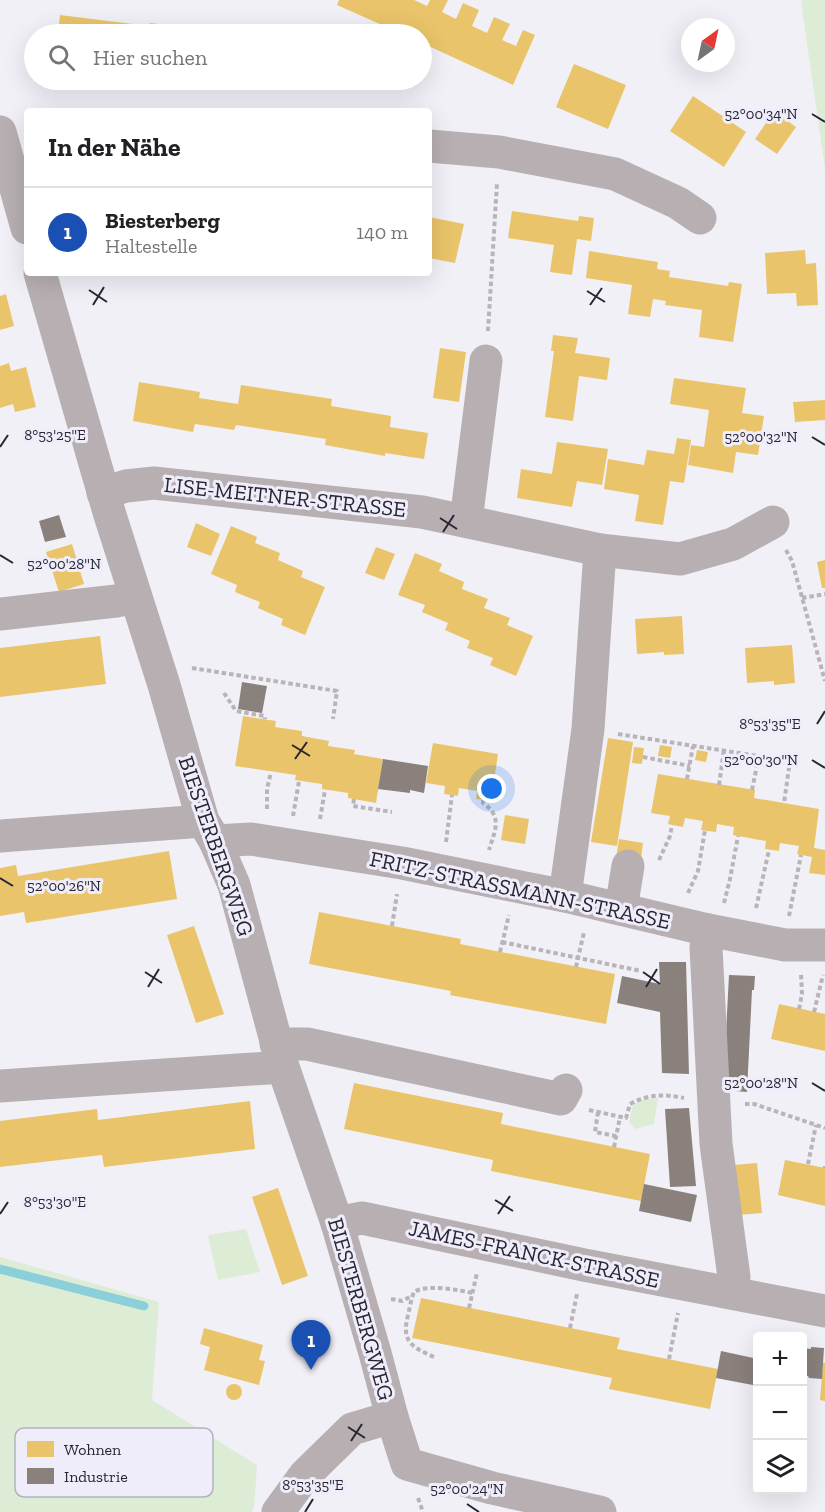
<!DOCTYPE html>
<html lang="de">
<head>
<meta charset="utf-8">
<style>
	:root { --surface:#fff; --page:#f6f6f6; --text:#202124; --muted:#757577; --line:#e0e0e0; --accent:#6e6d77 }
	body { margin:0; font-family:"Zilla Slab",serif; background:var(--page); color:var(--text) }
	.controls { position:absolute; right:18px; bottom:18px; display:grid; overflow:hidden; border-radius:6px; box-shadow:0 6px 24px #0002 }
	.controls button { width:54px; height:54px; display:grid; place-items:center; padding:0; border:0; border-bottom:2px solid var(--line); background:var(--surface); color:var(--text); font:30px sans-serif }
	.compass { position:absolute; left:681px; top:18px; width:54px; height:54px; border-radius:50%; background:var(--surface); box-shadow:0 6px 24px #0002; rotate:33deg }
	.you { position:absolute; left:492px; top:789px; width:21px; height:21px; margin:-15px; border:4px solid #fff; border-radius:50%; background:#1a73e8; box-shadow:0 0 0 9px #1a73e833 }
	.badge { display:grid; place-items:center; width:39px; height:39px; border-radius:50%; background:var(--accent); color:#fff; font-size:20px; font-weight:700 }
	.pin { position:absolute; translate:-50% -50px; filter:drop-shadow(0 2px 3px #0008) }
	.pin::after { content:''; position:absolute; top:32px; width:21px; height:18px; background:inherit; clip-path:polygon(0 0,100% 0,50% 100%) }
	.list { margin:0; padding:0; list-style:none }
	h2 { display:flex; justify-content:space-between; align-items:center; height:78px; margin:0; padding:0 24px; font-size:26px }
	h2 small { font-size:20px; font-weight:400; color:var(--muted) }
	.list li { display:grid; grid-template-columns:39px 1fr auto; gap:18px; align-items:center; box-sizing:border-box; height:90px; padding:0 24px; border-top:2px solid var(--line) }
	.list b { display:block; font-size:22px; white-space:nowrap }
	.list p { margin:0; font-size:20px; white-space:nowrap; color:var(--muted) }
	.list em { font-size:20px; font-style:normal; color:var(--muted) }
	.icon { flex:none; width:33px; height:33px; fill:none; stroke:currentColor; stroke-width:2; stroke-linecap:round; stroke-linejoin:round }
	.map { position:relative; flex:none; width:825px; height:1512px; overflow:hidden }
	.search { position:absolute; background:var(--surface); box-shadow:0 6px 24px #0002; left:24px; top:24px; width:408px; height:66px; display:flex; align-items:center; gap:15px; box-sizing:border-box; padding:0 21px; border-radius:33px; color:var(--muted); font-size:22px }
	.panel { position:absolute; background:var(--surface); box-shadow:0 6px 24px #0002; left:24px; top:108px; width:408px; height:168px; border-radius:6px }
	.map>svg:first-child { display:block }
	.green { fill:#ddecd5 }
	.homes { fill:#e9c46a }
	.industry { fill:#8a817c }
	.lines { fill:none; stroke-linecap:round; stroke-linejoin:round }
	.stream { stroke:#8bcfda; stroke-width:9 }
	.path { stroke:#b9b4b7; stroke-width:4; stroke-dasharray:4.5 3; stroke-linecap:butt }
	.minor { stroke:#b7afb2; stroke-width:33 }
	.ticks { fill:none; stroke:#282632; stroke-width:2 }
	.labels { text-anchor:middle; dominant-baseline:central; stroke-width:6; stroke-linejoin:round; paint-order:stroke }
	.street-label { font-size:22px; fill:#282632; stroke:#efedfa }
	.key { fill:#efedfa; stroke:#b3b1be; stroke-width:1.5 }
	.key-label { font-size:16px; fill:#282632 }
	.ticks-label { font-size:15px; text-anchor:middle; fill:#282632; stroke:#efedfa; stroke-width:6; stroke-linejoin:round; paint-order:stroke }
</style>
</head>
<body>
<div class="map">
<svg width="825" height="1512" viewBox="0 0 825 1512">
	<rect width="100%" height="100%" fill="#f1f0f7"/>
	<g class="green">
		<polygon points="802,0 825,0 825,168 801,2"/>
		<polygon points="658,1098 654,1124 635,1129 629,1122 633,1105 642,1100"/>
		<polygon points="246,1229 260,1272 218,1280 208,1235"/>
		<polygon points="0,1257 159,1302 152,1400 257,1465 254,1508 252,1512 0,1512"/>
	</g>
	<g class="homes">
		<polygon points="339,0 414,0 427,6 430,0 448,0 442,12 456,19 463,3 479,10 472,26 487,33 494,17 510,24 502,40 516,46 523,30 535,35 513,85 422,43 422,34 402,34 337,5"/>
		<polygon points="60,15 149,26 150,23 209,30 210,27 240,31 241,26 270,30 271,26 301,30 300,34 58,34"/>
		<polygon points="574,64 626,85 608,129 556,107"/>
		<polygon points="693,96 746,132 724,167 670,131"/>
		<polygon points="774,111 796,127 777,154 755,139"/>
		<polygon points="512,211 578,221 579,216 594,218 591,241 577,239 572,275 550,272 554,245 508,238"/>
		<polygon points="429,217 464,224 455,263 429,258"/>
		<polygon points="805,250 806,264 816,263 818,305 797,306 796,293 767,294 765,253"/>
		<polygon points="589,251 658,262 657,269 670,271 669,277 728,286 729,282 742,284 733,342 699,337 702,310 665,305 666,301 653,299 650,317 628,314 632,285 586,278"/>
		<polygon points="6,294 14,326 0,330 0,296"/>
		<polygon points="553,335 578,338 575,353 610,358 607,380 579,376 573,421 545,417 554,351 551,351"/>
		<polygon points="440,348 466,352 459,402 433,398"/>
		<polygon points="9,363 11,371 26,367 36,407 15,412 13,404 0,408 0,366"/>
		<polygon points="674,378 746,388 742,413 764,416 758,455 736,452 733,473 688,465 691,445 704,447 709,410 670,404"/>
		<polygon points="139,382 200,392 199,398 238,404 241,385 332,399 331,406 391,416 390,427 428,433 424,459 385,453 385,456 325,445 326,439 236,425 234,430 195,424 193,432 133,421"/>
		<polygon points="825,400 825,420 795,422 793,402"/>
		<polygon points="677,438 691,440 684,483 670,481 663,525 635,521 639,495 604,489 608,459 644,465 647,450 674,454"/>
		<polygon points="557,442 608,449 602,485 577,481 572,507 517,498 521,469 552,474"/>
		<polygon points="196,523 220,534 211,556 187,547"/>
		<polygon points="231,526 257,537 255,543 280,553 278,560 303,571 301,577 325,587 305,635 281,625 283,619 258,608 260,602 235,592 237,585 211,574"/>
		<polygon points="72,544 84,584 59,592 46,552"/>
		<polygon points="376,547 395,554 384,580 365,573"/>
		<polygon points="415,553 442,564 439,571 464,582 462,589 488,599 484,608 510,618 507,625 533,636 516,676 490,665 493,658 467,648 470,641 445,630 448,623 422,612 425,605 398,595"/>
		<polygon points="825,560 825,588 822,588 817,562"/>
		<polygon points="682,616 684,654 664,655 664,652 637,654 635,619"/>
		<polygon points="100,636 106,684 0,697 0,648"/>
		<polygon points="792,645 795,683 774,685 774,681 747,683 745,648"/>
		<polygon points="243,716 276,721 275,727 302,731 302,736 329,741 328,746 355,750 354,754 383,759 376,803 348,798 348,793 322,789 322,784 295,780 296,775 235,766"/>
		<polygon points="608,738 633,742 617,846 591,842"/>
		<polygon points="433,743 498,754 491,801 476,799 477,791 459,788 458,796 452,795 444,794 445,786 426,783"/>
		<polygon points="660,745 672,747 670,758 658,756"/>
		<polygon points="634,747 644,748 642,764 632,763"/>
		<polygon points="697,750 708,752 706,762 695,760"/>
		<polygon points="658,774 755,790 754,798 819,809 814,848 825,850 825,875 809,873 812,857 797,854 799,846 780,843 779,851 765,849 766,841 733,835 734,827 717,824 716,832 701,830 703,821 685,818 683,827 668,824 670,816 651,813"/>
		<polygon points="505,815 529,819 525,844 501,840"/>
		<polygon points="619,839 643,843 640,867 615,864"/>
		<polygon points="169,851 177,899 26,923 24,912 0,916 0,868 16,865 18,876"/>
		<polygon points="319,912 461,939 460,944 615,974 606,1024 450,995 451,991 309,964"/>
		<polygon points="194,926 224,1014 196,1023 167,935"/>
		<polygon points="779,1004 825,1014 825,1051 771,1039"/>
		<polygon points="354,1083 503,1113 501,1124 650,1154 641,1201 491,1171 493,1160 344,1129"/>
		<polygon points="250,1101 255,1149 104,1167 102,1155 0,1167 0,1121 97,1109 98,1120"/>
		<polygon points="785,1160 825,1168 825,1206 778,1195"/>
		<polygon points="757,1163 762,1213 738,1215 733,1165"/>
		<polygon points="278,1188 308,1276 282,1285 252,1197"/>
		<polygon points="421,1298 620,1338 617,1349 718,1369 710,1409 609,1389 612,1378 412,1338"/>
		<polygon points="204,1328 263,1345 259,1360 265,1361 259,1385 204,1370 210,1347 200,1344"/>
		<polygon points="823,1363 825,1363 825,1401 820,1400"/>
		<circle cx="234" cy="1392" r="8"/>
	</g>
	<g class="industry">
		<polygon points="59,515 66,537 45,542 39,521"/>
		<polygon points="242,682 267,686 262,713 238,709"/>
		<polygon points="383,759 428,766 424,793 410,790 410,793 378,789"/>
		<polygon points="659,962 686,962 689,1074 662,1073 660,1012 617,1003 622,976 660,984"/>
		<polygon points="729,975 755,976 754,990 752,990 747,1092 723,1090"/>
		<polygon points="689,1108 696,1186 670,1187 665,1109"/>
		<polygon points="644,1184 697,1195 691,1222 639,1211"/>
		<polygon points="811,1347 824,1348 822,1379 809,1378 808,1376 802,1375 802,1348 811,1349"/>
		<polygon points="721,1351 758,1359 758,1386 716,1378"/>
	</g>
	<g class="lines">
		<polyline class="stream" points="0,1269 144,1306"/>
		<g class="path">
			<polyline points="488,331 497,183"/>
			<polyline points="786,550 792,561 825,681"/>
			<polyline points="802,598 825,594"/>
			<polyline points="192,668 337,691 333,719"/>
			<polyline points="224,693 236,711 265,716 265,719"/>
			<polyline points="618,734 790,761 784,803"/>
			<polyline points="643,757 690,766"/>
			<polyline points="687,779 693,746"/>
			<polyline points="719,785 724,750"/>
			<polyline points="752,790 759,756"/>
			<polyline points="354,799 353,806 392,812"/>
			<path d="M483 800V803C503 817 495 830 489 850"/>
			<polyline points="267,809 267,789 271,772"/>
			<polyline points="293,816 299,781"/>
			<polyline points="320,819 325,790"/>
			<polyline points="446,842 452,795"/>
			<polyline points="659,860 670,836 672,825"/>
			<polyline points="688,893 698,871 705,830"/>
			<polyline points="724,903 730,879 738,836"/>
			<polyline points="756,908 769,850"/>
			<polyline points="789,916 801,855"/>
			<polyline points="392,926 397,894"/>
			<polyline points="502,942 641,971"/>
			<polyline points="500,952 509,915"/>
			<polyline points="576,967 584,932"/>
			<polyline points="799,1009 802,994 801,974"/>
			<polyline points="814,1012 823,975"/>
			<polyline points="745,1104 754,1104 825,1128"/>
			<path d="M589 1110 626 1118 630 1104C648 1094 665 1094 684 1098"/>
			<polyline points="598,1112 595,1132 616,1136"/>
			<polyline points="614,1147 620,1117"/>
			<polyline points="808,1164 816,1125"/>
			<polyline points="825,1168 825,1166"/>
			<polyline points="391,1299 402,1301 412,1296"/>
			<polyline points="469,1308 477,1273"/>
			<polyline points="570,1328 577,1294"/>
			<path d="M434 1357C412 1347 401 1342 408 1315 410 1307 411 1299 414 1292 426 1284 459 1290 473 1293"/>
			<polyline points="669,1359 678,1313"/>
			<polyline points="418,1498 423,1512"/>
		</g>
		<g class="minor">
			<polyline points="0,132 27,228"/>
			<polyline points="429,146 499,152 615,174 678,203 700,218"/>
			<polyline points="40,273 109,512 164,685 203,821 215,841 234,885 283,1067 337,1223 375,1353 392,1417 352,1429 305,1475 278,1512"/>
			<polyline points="103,493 126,486 154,483 422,512 600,550 680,559 733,544 773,522"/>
			<polyline points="466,521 486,361"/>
			<polyline points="0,614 116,601 135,597"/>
			<polyline points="0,836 203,821"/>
			<polyline points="215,841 251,839 402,863 565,896 708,930 785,945 825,945"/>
			<polyline points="565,896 588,729 600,550"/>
			<polyline points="621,909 628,866"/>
			<polyline points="708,930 706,947 716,1144 734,1277 732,1293"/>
			<polyline points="276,1044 307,1044 561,1099 566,1090"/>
			<polyline points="0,1086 283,1067"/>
			<polyline points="337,1223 362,1218 584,1265 825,1311"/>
			<polyline points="392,1417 407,1464 492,1488 600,1512"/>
		</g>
	</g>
	<path class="ticks" d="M812 114 825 122M89 290 107 302M587 291 605 302M93 305 104 287M590 305 602 288M812 437 825 445M0 447 8 435M440 518 457 529M443 532 454 515M0 555 13 563M817 724 825 711M292 745 310 756M295 759 307 742M812 760 825 768M0 878 13 886M145 972 162 983M643 972 660 984M148 987 159 969M646 987 657 969M812 1083 825 1091M495 1200 513 1211M0 1214 8 1202M498 1214 510 1196M348 1427 365 1438M351 1441 362 1424M467 1504 479 1512M305 1512 313 1499"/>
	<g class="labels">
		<g class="street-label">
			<text transform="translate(285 497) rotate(6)">LISE-MEITNER-STRASSE</text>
			<text transform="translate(216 846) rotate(71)">BIESTERBERGWEG</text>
			<text transform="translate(520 890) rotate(12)">FRITZ-STRASSMANN-STRASSE</text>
			<text transform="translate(534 1254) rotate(12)">JAMES-FRANCK-STRASSE</text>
			<text transform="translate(361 1309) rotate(74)">BIESTERBERGWEG</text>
		</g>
	</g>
	<rect x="15" y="1428" width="198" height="69" rx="9" class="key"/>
	<rect x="27" y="1441" width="27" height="16" fill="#e9c46a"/>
	<rect x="27" y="1468" width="27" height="16" fill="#8a817c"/>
	<g class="key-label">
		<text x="64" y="1455">Wohnen</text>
		<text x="64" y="1482">Industrie</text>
	</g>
	<g class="ticks-label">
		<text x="761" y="119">52°00'34"N</text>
		<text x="55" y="440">8°53'25"E</text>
		<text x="761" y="442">52°00'32"N</text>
		<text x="64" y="569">52°00'28"N</text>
		<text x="770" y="729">8°53'35"E</text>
		<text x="761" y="765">52°00'30"N</text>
		<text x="64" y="891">52°00'26"N</text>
		<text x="761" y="1088">52°00'28"N</text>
		<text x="55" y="1207">8°53'30"E</text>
		<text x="313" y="1490">8°53'35"E</text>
		<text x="467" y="1494">52°00'24"N</text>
	</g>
</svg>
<div class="controls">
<button>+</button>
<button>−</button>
<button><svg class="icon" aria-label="layers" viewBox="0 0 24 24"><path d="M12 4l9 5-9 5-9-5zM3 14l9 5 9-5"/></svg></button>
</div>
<svg class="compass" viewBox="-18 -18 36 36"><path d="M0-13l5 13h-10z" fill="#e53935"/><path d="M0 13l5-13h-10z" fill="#757577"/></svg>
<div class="you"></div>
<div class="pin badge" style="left:311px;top:1370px;background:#1a4fb4">1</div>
<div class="search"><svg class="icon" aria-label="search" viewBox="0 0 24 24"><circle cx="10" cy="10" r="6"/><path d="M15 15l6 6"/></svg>Hier suchen</div>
<section class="panel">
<h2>In der Nähe<small></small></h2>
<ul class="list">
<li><span class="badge" style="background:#1a4fb4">1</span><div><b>Biesterberg</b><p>Haltestelle</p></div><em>140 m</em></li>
</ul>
</section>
</div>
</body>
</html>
